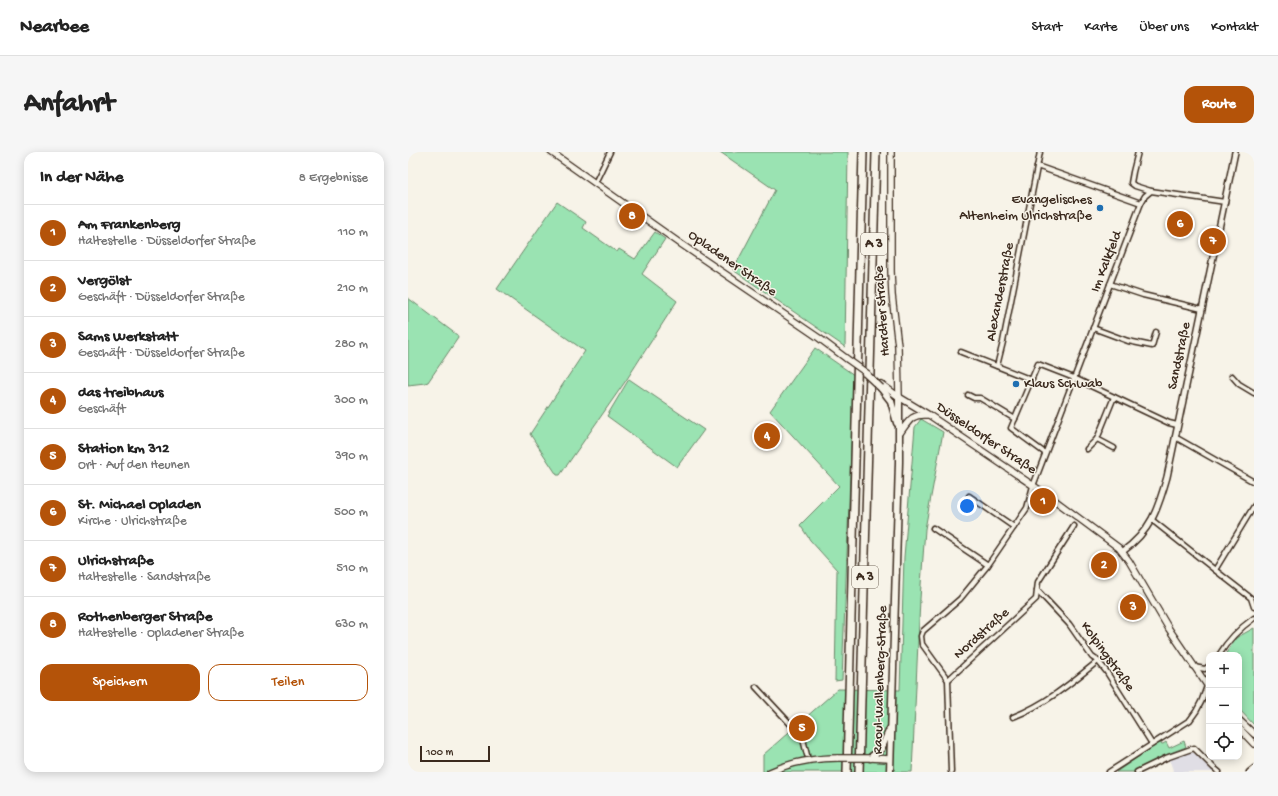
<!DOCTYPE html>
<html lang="de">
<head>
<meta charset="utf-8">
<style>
	:root { --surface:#fff; --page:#f6f6f6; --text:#222; --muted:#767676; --line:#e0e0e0; --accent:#b45309 }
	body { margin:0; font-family:"Gochi Hand",sans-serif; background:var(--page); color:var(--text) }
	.controls { position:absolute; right:12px; bottom:12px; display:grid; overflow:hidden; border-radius:8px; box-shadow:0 2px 10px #0003 }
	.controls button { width:36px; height:36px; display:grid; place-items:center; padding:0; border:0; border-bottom:1px solid var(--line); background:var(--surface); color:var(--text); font:20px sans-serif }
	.scale { position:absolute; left:12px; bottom:10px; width:70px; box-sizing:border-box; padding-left:4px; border:2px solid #3b2a1e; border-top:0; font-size:11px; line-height:14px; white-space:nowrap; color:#3b2a1e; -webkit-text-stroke:3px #f7f3e8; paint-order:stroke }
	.you { position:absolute; left:559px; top:354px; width:14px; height:14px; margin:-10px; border:3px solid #fff; border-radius:50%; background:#1a73e8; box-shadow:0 0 0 6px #1a73e833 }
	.badge { display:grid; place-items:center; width:26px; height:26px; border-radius:50%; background:var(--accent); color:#fff; font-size:13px; font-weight:700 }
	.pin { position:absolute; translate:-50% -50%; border:2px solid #fff; box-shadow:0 1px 4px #0006 }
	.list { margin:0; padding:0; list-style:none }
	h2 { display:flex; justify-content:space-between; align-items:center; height:52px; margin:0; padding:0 16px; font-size:17px }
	h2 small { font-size:13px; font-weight:400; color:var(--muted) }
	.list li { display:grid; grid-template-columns:26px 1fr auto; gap:12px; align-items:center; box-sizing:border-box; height:56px; padding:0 16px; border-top:1px solid var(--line) }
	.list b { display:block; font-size:15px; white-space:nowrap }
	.list p { margin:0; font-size:13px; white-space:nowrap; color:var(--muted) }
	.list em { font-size:13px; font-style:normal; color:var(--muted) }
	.actions { display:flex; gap:8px; padding:12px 16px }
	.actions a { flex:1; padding:9px 0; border:1px solid var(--accent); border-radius:12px; text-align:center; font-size:14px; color:var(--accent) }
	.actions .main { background:var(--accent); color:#fff }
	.icon { flex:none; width:22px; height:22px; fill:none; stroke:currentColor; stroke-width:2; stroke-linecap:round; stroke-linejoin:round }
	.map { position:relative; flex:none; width:846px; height:620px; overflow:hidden; border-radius:12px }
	header { display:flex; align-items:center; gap:24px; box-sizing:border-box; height:56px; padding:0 20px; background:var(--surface); border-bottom:1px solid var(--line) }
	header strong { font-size:19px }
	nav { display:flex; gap:22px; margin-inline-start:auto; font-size:14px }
	.intro { display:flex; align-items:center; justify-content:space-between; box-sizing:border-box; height:96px; padding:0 24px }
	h1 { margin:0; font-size:28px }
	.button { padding:10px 18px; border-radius:12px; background:var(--accent); color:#fff; font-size:14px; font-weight:700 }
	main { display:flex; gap:24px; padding:0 24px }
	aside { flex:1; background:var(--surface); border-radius:12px; box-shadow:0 2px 10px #0003 }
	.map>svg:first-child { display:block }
	.built { fill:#e0dee5 }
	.green { fill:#9ae3b2; stroke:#6a8668 }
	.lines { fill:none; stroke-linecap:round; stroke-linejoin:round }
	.minor-casing { stroke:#3b2a1e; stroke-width:7 }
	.tertiary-casing { stroke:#3b2a1e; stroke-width:8 }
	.secondary-casing { stroke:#3b2a1e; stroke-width:8 }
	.primary-casing { stroke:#3b2a1e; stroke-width:9 }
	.motorway-casing { stroke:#3b2a1e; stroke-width:10 }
	.minor { stroke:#f7f3e8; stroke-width:4 }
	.tertiary { stroke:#f7f3e8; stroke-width:5 }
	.secondary { stroke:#f7f3e8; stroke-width:5.5 }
	.primary { stroke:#f7f3e8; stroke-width:6 }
	.motorway { stroke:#f7f3e8; stroke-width:7 }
	.secondary-bridge-casing { stroke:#3b2a1e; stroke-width:8; stroke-linecap:butt }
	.primary-bridge-casing { stroke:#3b2a1e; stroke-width:9; stroke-linecap:butt }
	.secondary-bridge { stroke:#f7f3e8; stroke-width:5.5 }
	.primary-bridge { stroke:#f7f3e8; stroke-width:6 }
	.poi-dot { fill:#1f6fb2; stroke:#f7f3e8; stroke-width:1.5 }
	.labels { text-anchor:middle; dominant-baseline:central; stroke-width:3; stroke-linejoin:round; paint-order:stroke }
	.shield { fill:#f7f3e8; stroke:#73665b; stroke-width:1 }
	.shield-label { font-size:13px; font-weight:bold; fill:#3b2a1e }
	.poi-label { font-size:14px; fill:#3b2a1e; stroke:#f7f3e8; text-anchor:end }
	.street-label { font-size:14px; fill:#3b2a1e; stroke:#f7f3e8 }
</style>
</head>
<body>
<header>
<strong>Nearbee</strong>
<nav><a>Start</a><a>Karte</a><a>Über uns</a><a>Kontakt</a></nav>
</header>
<div class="intro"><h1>Anfahrt</h1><a class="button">Route</a></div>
<main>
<aside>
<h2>In der Nähe<small>8 Ergebnisse</small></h2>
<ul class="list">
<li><span class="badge">1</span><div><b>Am Frankenberg</b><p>Haltestelle · Düsseldorfer Straße</p></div><em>110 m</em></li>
<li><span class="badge">2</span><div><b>Vergölst</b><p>Geschäft · Düsseldorfer Straße</p></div><em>210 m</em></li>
<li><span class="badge">3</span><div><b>Sams Werkstatt</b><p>Geschäft · Düsseldorfer Straße</p></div><em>280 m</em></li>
<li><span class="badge">4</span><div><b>das treibhaus</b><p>Geschäft</p></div><em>300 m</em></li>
<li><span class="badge">5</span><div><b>Station km 312</b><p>Ort · Auf den Heunen</p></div><em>390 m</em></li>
<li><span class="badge">6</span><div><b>St. Michael Opladen</b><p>Kirche · Ulrichstraße</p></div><em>500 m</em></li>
<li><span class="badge">7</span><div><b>Ulrichstraße</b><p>Haltestelle · Sandstraße</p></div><em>510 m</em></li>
<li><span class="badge">8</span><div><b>Rothenberger Straße</b><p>Haltestelle · Opladener Straße</p></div><em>630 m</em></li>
</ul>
<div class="actions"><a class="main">Speichern</a><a>Teilen</a></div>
</aside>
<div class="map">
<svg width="846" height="620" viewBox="0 0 846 620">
	<rect width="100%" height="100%" fill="#f7f3e8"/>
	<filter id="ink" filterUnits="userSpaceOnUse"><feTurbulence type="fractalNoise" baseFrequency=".025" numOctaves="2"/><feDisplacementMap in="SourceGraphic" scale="8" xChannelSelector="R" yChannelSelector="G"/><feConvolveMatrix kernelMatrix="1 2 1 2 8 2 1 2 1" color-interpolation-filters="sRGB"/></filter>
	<g filter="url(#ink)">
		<polygon class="built" points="780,600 786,601 806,620 764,620 765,618 761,607"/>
		<g class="green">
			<polygon points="312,0 440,0 437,195 325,118 367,38"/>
			<polygon points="149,50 178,70 175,76 209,100 211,97 227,107 247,80 257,87 234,122 269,149 219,227 152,323 149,323 122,282 177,199 89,137"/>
			<polygon points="0,146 49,183 50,186 20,230 17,231 0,233"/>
			<polygon points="407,196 446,223 434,528 427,529 429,418 402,388 392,373 431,334 362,259"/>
			<polygon points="221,227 296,278 269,315 199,264"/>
			<polygon points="513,267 535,280 517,377 512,447 504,620 355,620 355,603 430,537 492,538 496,405 507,275"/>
			<polygon points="846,476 846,573 831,557 831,503 817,503 828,486"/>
			<polygon points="776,589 778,595 757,603 726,620 708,620 751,591 755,592 758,590 761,596"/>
		</g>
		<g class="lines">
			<defs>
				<g id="minor">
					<polyline points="730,0 725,20 723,31 727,34 743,39"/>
					<polyline points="629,14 733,51 737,44 743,39 817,50"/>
					<polyline points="187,31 202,0"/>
					<polyline points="702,132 735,143 794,157"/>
					<polyline points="685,176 720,189 744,194 748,180"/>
					<polyline points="553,200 624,228"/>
					<polyline points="589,214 595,190 632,0"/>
					<polyline points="824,224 831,232 846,241"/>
					<polyline points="560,243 566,246 572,246 607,267"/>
					<polyline points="767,285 846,330"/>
					<polyline points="689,287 706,296"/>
					<polyline points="679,297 689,287 706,245"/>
					<polyline points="637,301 603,276 630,212 666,226 761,271 769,273"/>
					<polyline points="561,344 606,375"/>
					<polyline points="744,368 807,418 843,446 846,455"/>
					<polyline points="525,376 580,413"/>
					<polyline points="807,418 846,354"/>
					<polyline points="629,438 661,472 684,505 690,509 698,519 744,592"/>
					<path d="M811 503C820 488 832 476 846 466"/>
					<polyline points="786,515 797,517 801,514"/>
					<polyline points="540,528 514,492 513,484 515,479 552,447 580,413 619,356 625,334 733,51"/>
					<polyline points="348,535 388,578 395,587 399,603"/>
					<path d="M605 565C638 552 663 531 690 509"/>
					<polyline points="543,620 540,528 628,447 630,430 666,374"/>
					<path d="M701 620 782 568C792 556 798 540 801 525"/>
					<polyline points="729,620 758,606 786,596 806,616 811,620"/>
					<polyline points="841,620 846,616"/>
				</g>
				<path id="tertiary" d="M714 400C743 379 750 357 759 325L827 0"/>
				<g id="secondary">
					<polyline points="143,0 273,92 411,186 439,207"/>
					<polyline points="483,0 483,119 484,143 490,194 491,245"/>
					<polyline points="473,232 491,245 521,263 645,347 711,396 721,409 761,477 801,536"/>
					<path d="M492 281C501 269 503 262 519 263"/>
					<polyline points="831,568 846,582"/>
					<polyline points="831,576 846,592"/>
					<polyline points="462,606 482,607"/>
					<path d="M362 620C384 610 406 606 430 606"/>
				</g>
				<g id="primary">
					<polyline points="473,236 483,249 489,271"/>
					<polyline points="462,606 473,597 482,577"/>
					<polyline points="482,620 491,310 491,245"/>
				</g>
				<g id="motorway">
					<polyline points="439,620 455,0"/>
					<polyline points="451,620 468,0"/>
				</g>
			</defs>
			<use href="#minor" class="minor-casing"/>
			<use href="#tertiary" class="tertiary-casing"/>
			<use href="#secondary" class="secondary-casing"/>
			<use href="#primary" class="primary-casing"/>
			<use href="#motorway" class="motorway-casing"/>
			<use href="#minor" class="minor"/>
			<use href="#tertiary" class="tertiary"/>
			<use href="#secondary" class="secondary"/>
			<use href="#primary" class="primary"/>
			<use href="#motorway" class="motorway"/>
			<defs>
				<g id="secondary-bridge">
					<polyline points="439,207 460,222"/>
					<polyline points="430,606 462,606"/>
				</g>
				<polyline id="primary-bridge" points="457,221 473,236"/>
			</defs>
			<use href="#secondary-bridge" class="secondary-bridge-casing"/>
			<use href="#primary-bridge" class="primary-bridge-casing"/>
			<use href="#secondary-bridge" class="secondary-bridge"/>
			<use href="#primary-bridge" class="primary-bridge"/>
		</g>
	</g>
	<g class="poi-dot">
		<circle cx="692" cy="56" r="4"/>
		<circle cx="608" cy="232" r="4"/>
	</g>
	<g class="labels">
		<g class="shield">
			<rect x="453" y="81" width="26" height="22" rx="3"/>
			<rect x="444" y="414" width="26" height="22" rx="3"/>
		</g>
		<g class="shield-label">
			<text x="466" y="92">A 3</text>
			<text x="457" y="425">A 3</text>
		</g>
		<g class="poi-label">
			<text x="684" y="48">Evangelisches<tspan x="684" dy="16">Altenheim Ulrichstraße</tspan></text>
			<text x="616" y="232" text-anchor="start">Klaus Schwab</text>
		</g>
		<g class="street-label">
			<text transform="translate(699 110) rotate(-69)">Im Kalkfeld</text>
			<text transform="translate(324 112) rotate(35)">Opladener Straße</text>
			<text transform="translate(593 140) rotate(-79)">Alexanderstraße</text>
			<text transform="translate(475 159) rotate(-94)">Hardter Straße</text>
			<text transform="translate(772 204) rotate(-78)">Sandstraße</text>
			<text transform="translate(578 287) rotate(34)">Düsseldorfer Straße</text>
			<text transform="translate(574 482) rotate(-42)">Nordstraße</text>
			<text transform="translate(699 505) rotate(54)">Kolpingstraße</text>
			<text transform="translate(473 528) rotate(-88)">Raoul-Wallenberg-Straße</text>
		</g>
	</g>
</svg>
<div class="controls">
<button>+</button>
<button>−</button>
<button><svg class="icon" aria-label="locate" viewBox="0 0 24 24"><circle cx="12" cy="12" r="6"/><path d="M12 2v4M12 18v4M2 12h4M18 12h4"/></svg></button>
</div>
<div class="scale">100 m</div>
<div class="you"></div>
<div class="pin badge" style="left:635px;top:349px">1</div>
<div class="pin badge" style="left:696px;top:413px">2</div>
<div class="pin badge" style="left:725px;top:455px">3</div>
<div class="pin badge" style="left:359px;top:284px">4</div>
<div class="pin badge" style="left:394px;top:576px">5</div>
<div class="pin badge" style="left:772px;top:72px">6</div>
<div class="pin badge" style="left:805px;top:89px">7</div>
<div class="pin badge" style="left:224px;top:64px">8</div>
</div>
</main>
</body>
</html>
